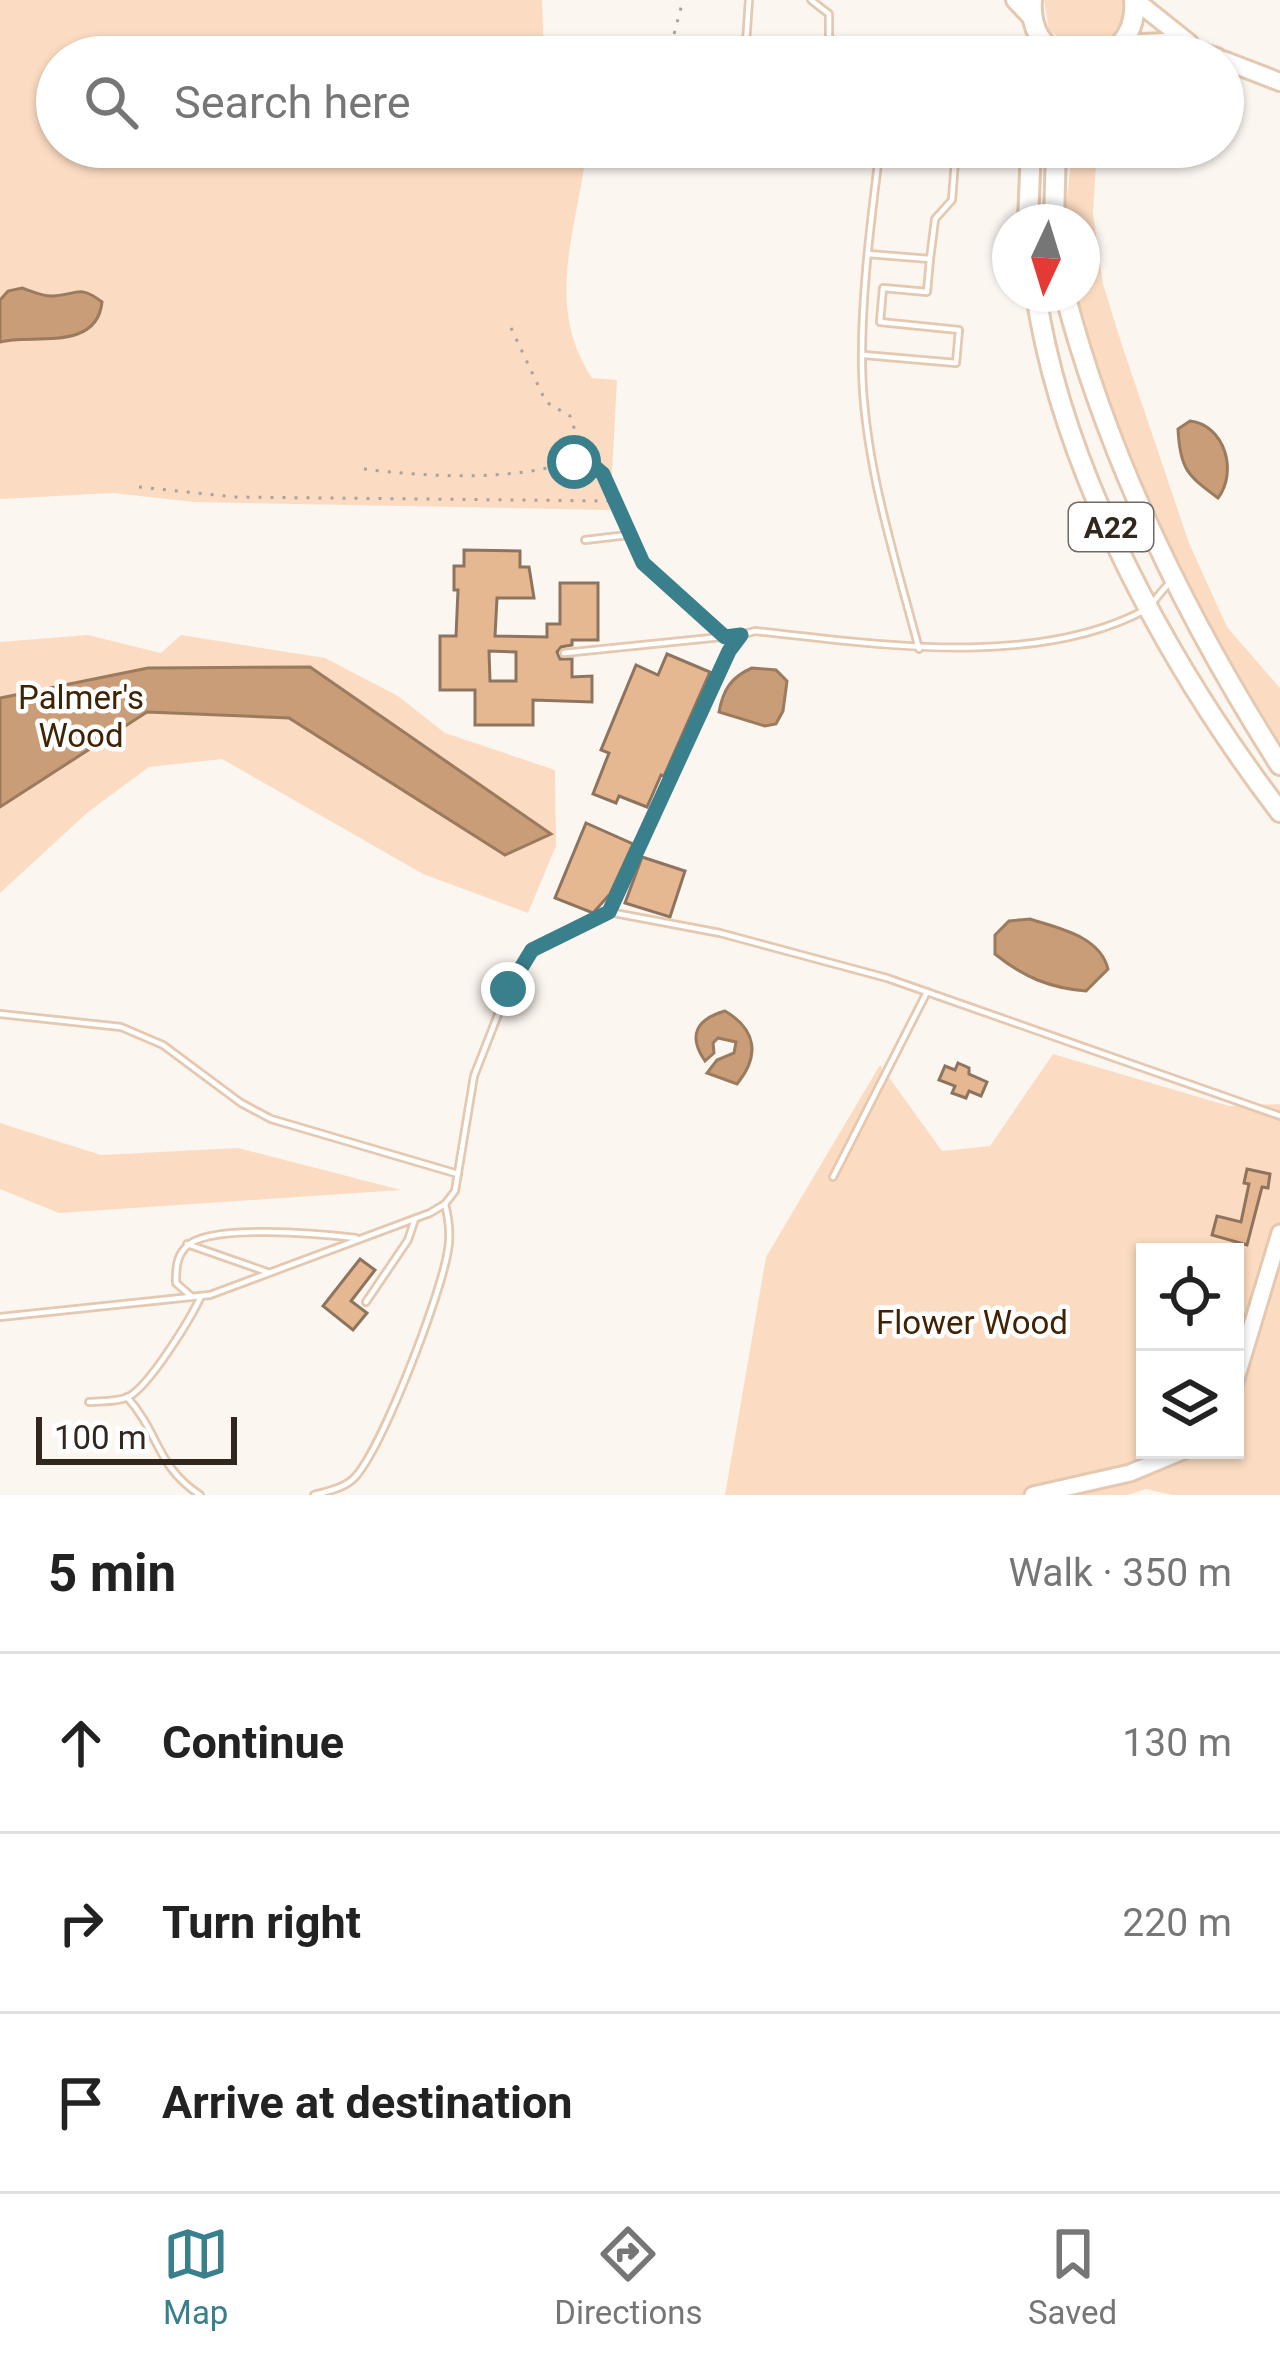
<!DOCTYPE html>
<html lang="en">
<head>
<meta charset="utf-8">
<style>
	:root { --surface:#fff; --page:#f6f6f6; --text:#222; --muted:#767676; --line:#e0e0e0; --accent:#3a7f8c }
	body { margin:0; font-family:Roboto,sans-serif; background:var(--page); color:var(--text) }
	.controls { position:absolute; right:36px; bottom:36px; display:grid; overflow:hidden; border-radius:0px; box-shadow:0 3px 9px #0004 }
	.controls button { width:108px; height:108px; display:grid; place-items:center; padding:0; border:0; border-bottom:3px solid var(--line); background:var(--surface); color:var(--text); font:60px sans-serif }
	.compass { position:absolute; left:992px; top:204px; width:108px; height:108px; border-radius:50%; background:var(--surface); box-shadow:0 3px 9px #0004; rotate:184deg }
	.scale { position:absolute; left:36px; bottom:30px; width:201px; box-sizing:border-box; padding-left:12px; border:6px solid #32271e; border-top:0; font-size:33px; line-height:42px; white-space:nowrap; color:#32271e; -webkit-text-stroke:9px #fff; paint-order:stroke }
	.stop { position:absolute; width:36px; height:36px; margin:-27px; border:9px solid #3a7f8c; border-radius:50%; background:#fff }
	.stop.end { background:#3a7f8c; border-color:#fff; box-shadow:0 3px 12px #0008 }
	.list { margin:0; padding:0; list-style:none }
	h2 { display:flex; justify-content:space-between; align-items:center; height:156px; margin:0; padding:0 48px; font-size:51px }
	h2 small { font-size:39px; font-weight:400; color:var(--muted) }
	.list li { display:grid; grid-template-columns:78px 1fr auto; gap:36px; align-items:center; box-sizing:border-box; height:180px; padding:0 48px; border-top:3px solid var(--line) }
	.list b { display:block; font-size:45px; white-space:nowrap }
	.list em { font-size:39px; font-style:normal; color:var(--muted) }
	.icon { flex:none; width:66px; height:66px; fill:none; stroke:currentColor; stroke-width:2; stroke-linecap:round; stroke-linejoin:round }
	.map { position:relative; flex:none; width:1280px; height:1495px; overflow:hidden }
	.search { position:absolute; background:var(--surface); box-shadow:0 3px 9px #0004; left:36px; right:36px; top:36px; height:132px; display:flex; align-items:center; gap:30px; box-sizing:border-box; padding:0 42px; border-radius:66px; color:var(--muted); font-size:45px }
	.sheet { height:696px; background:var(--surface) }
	nav { display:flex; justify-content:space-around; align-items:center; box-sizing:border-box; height:168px; border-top:3px solid var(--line); background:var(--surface); font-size:33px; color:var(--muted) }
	nav a { display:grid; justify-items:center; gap:6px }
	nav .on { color:var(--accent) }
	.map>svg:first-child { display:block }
	.green { fill:#fbdcc2; fill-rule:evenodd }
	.water { fill:#c89d78; stroke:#9b7a5d; stroke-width:3 }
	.building { fill:#e5b892; stroke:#8e745e; stroke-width:3; fill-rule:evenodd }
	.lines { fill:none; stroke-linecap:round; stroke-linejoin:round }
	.lane-casing { stroke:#e4c8b0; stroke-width:10 }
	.secondary-casing { stroke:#e4c8b0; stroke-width:21 }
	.primary-casing { stroke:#e4c8b0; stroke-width:22 }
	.highway-casing { stroke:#e4c8b0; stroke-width:24 }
	.path { stroke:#aaa29c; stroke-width:3; stroke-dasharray:3 9; stroke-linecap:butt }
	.lane { stroke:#fff; stroke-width:4.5 }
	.secondary { stroke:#fff; stroke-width:15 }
	.primary { stroke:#fff; stroke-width:16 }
	.highway { stroke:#fff; stroke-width:18 }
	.route { stroke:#3a7f8c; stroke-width:15 }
	.labels { text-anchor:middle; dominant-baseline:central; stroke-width:9; stroke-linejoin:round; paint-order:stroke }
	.shield { fill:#fff; stroke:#706862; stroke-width:3 }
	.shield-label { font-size:30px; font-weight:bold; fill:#32271e }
	.park-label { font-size:33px; fill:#402304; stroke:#fff }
</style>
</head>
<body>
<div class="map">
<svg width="1280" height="1495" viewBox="0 0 1280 1495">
	<rect width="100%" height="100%" fill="#fcf6f1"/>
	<g class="green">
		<path d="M0 0H542L544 57H57V147H587C578 228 543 303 592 378L617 380 610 510 194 502 113 493 0 499Z"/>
		<path d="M1044 0H1123C1126 32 1105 52 1073 48L1049 30Z"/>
		<path d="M1073 147H1097L1093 214 1103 284 1121 342 1189 543 1227 627 1280 688V743C1216 639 1159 533 1116 418 1101 377 1086 337 1077 294H1082V222H1064Z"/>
		<polygon points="88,635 161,653 181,635 325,658 398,696 445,733 555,770 556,846 528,913 423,874 222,759 149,767 88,812 0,893 0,642"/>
		<path d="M1053 1054 1229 1106 1280 1104V1495H1172L1146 1489 1127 1495H725L766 1257 880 1065 942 1151 990 1146ZM1145 1252H1235V1450H1145Z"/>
		<polygon points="0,1123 101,1155 238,1148 401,1190 59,1213 0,1189"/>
	</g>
	<g class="water">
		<path d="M22 288C31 291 43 297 53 296 77 295 79 284 102 302 97 352 32 334 0 342V300L8 291Z"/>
		<path d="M1190 421C1225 425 1238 472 1218 498 1187 475 1180 469 1178 429Z"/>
		<polygon points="310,667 551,834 505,855 289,718 147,712 0,807 0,698 148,668"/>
		<path d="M752 668 776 670 787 681 783 711 776 724 765 726 719 712C723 690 731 677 752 668Z"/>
		<path d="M1030 919C1058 928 1100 936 1108 969L1086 991C1050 988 1023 977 995 954V935L1009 921Z"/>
		<path d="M725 1011C757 1030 760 1056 737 1084L707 1073 717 1060 734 1053 736 1042 718 1038 713 1043 714 1053 705 1061C687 1035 697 1019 725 1011Z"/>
	</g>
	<g class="building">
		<path d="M464 550 520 551V567H529L534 598H497L495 636 547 637V624H560V583H598V640H572V645L561 647 557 652 560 659H572V677L592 676V702L533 700V725H475V690H440V636H456L458 590H454V566H464ZM489 651 516 652V681H490Z"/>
		<polygon points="667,654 710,672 664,776 661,775 647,807 619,796 616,803 593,794 609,753 601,750 636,665 658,675"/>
		<polygon points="586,823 633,844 610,894 593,913 555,898"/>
		<polygon points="642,857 685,871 670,917 625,903"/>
		<polygon points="958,1063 969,1068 969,1074 987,1082 981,1096 969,1091 966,1098 952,1093 955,1086 939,1080 945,1066 955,1070"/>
		<polygon points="1247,1169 1270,1174 1268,1188 1262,1187 1247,1245 1212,1235 1217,1216 1241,1222 1249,1184 1244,1183"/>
		<polygon points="360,1259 375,1270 351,1301 367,1313 353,1330 323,1306"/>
	</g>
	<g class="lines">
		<defs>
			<g id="lane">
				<polyline points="811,0 829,14 829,57"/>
				<polyline points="745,57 749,0"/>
				<path d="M880 147C871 220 861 295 862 368 864 463 895 558 919 649"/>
				<polyline points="930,259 935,219 952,200 956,147"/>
				<polyline points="864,355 956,363 959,330 880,322 883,288 927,292 930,259 868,254"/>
				<polyline points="582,456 603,474 643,563 725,637"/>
				<polyline points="585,540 628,535"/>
				<polyline points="1153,602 1169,583"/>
				<polyline points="564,653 741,635"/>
				<polyline points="609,912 720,933 887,978 1280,1116"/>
				<polyline points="0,1014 121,1027 163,1045 241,1103 271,1119 458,1174"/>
				<polyline points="833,1177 927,992"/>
				<polyline points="187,1244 267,1272"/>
				<path d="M192 1297 176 1283C176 1269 176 1257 186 1247 208 1223 323 1234 356 1238"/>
				<polyline points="366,1302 408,1240 415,1219"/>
				<path d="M0 1317 210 1295 430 1213 445 1204 455 1191 474 1076 508 989 533 950 609 912 729 651 741 635 755 631C875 644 1034 669 1145 610"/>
				<path d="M127 1397C160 1434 156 1466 200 1495"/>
				<path d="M89 1402C100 1401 118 1402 128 1397 149 1387 191 1318 201 1296"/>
				<path d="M314 1495C328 1491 346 1488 356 1476 384 1443 441 1295 448 1250 451 1234 449 1220 445 1204"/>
			</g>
			<g id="secondary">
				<polyline points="1235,1382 1280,1233"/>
				<polyline points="1033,1495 1130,1473 1185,1450"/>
			</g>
			<g id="primary">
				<polyline points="1015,0 1032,18"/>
				<polyline points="1135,0 1189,43"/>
				<polyline points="1122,44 1164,42 1217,57"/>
				<polyline points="1223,60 1280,82"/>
			</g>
			<g id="highway">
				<path d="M1032 0C1030 26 1040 46 1063 57"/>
				<path d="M1103 57C1126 45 1136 25 1134 0"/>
				<polyline points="1028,222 1031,147"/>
				<polyline points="1054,222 1056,147"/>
				<path d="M1036 294C1062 473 1171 669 1280 812"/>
				<path d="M1065 294C1109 462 1187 619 1280 765"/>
			</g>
		</defs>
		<use href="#lane" class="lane-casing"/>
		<use href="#secondary" class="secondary-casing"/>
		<use href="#primary" class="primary-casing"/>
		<use href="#highway" class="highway-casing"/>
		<g class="path">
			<polyline points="668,57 683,0"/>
			<polyline points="646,166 652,147"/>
			<polyline points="511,328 546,402 570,416 581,448"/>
			<path d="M364 469C428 477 514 482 576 460"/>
			<polyline points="139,487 235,497 608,501"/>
		</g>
		<use href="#lane" class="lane"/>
		<use href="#secondary" class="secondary"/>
		<use href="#primary" class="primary"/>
		<use href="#highway" class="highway"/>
	</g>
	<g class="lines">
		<polyline class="route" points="508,989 532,950 609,912 729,651 741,635 725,637 643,563 603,474 582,456 574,462"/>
	</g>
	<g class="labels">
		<rect class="shield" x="1069" y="503" width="84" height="48" rx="9"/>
		<g class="shield-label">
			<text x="1111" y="527">A22</text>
		</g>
		<g class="park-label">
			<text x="81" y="697">Palmer's<tspan x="81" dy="38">Wood</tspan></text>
			<text x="972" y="1322">Flower Wood</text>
		</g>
	</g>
</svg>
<div class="controls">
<button><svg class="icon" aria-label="locate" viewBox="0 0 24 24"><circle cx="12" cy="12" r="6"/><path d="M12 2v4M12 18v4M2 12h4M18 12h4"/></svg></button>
<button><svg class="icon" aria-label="layers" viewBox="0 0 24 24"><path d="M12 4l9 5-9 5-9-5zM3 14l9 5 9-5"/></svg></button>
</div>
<svg class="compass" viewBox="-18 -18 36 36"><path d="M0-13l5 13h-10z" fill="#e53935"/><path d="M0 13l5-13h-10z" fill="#767676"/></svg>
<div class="scale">100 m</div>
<div class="stop" style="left:574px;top:462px"></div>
<div class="stop end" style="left:508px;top:989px"></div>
<div class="search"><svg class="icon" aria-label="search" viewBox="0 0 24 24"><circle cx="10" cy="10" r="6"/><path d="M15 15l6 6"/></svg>Search here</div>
</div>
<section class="sheet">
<h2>5 min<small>Walk · 350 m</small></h2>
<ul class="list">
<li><svg class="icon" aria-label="ahead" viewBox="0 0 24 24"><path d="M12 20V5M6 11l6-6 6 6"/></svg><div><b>Continue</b></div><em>130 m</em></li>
<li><svg class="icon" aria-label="right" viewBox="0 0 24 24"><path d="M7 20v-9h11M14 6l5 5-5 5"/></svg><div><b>Turn right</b></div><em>220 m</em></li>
<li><svg class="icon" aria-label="arrive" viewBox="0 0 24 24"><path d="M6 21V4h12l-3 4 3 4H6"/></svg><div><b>Arrive at destination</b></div></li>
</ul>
</section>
<nav>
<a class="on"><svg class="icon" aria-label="map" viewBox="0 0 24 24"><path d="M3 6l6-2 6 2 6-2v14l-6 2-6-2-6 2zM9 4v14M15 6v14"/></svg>Map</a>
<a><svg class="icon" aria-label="directions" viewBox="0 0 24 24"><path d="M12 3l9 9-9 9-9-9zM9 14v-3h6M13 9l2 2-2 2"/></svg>Directions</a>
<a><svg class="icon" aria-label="saved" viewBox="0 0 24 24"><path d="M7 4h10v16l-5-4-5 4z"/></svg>Saved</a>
</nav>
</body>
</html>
